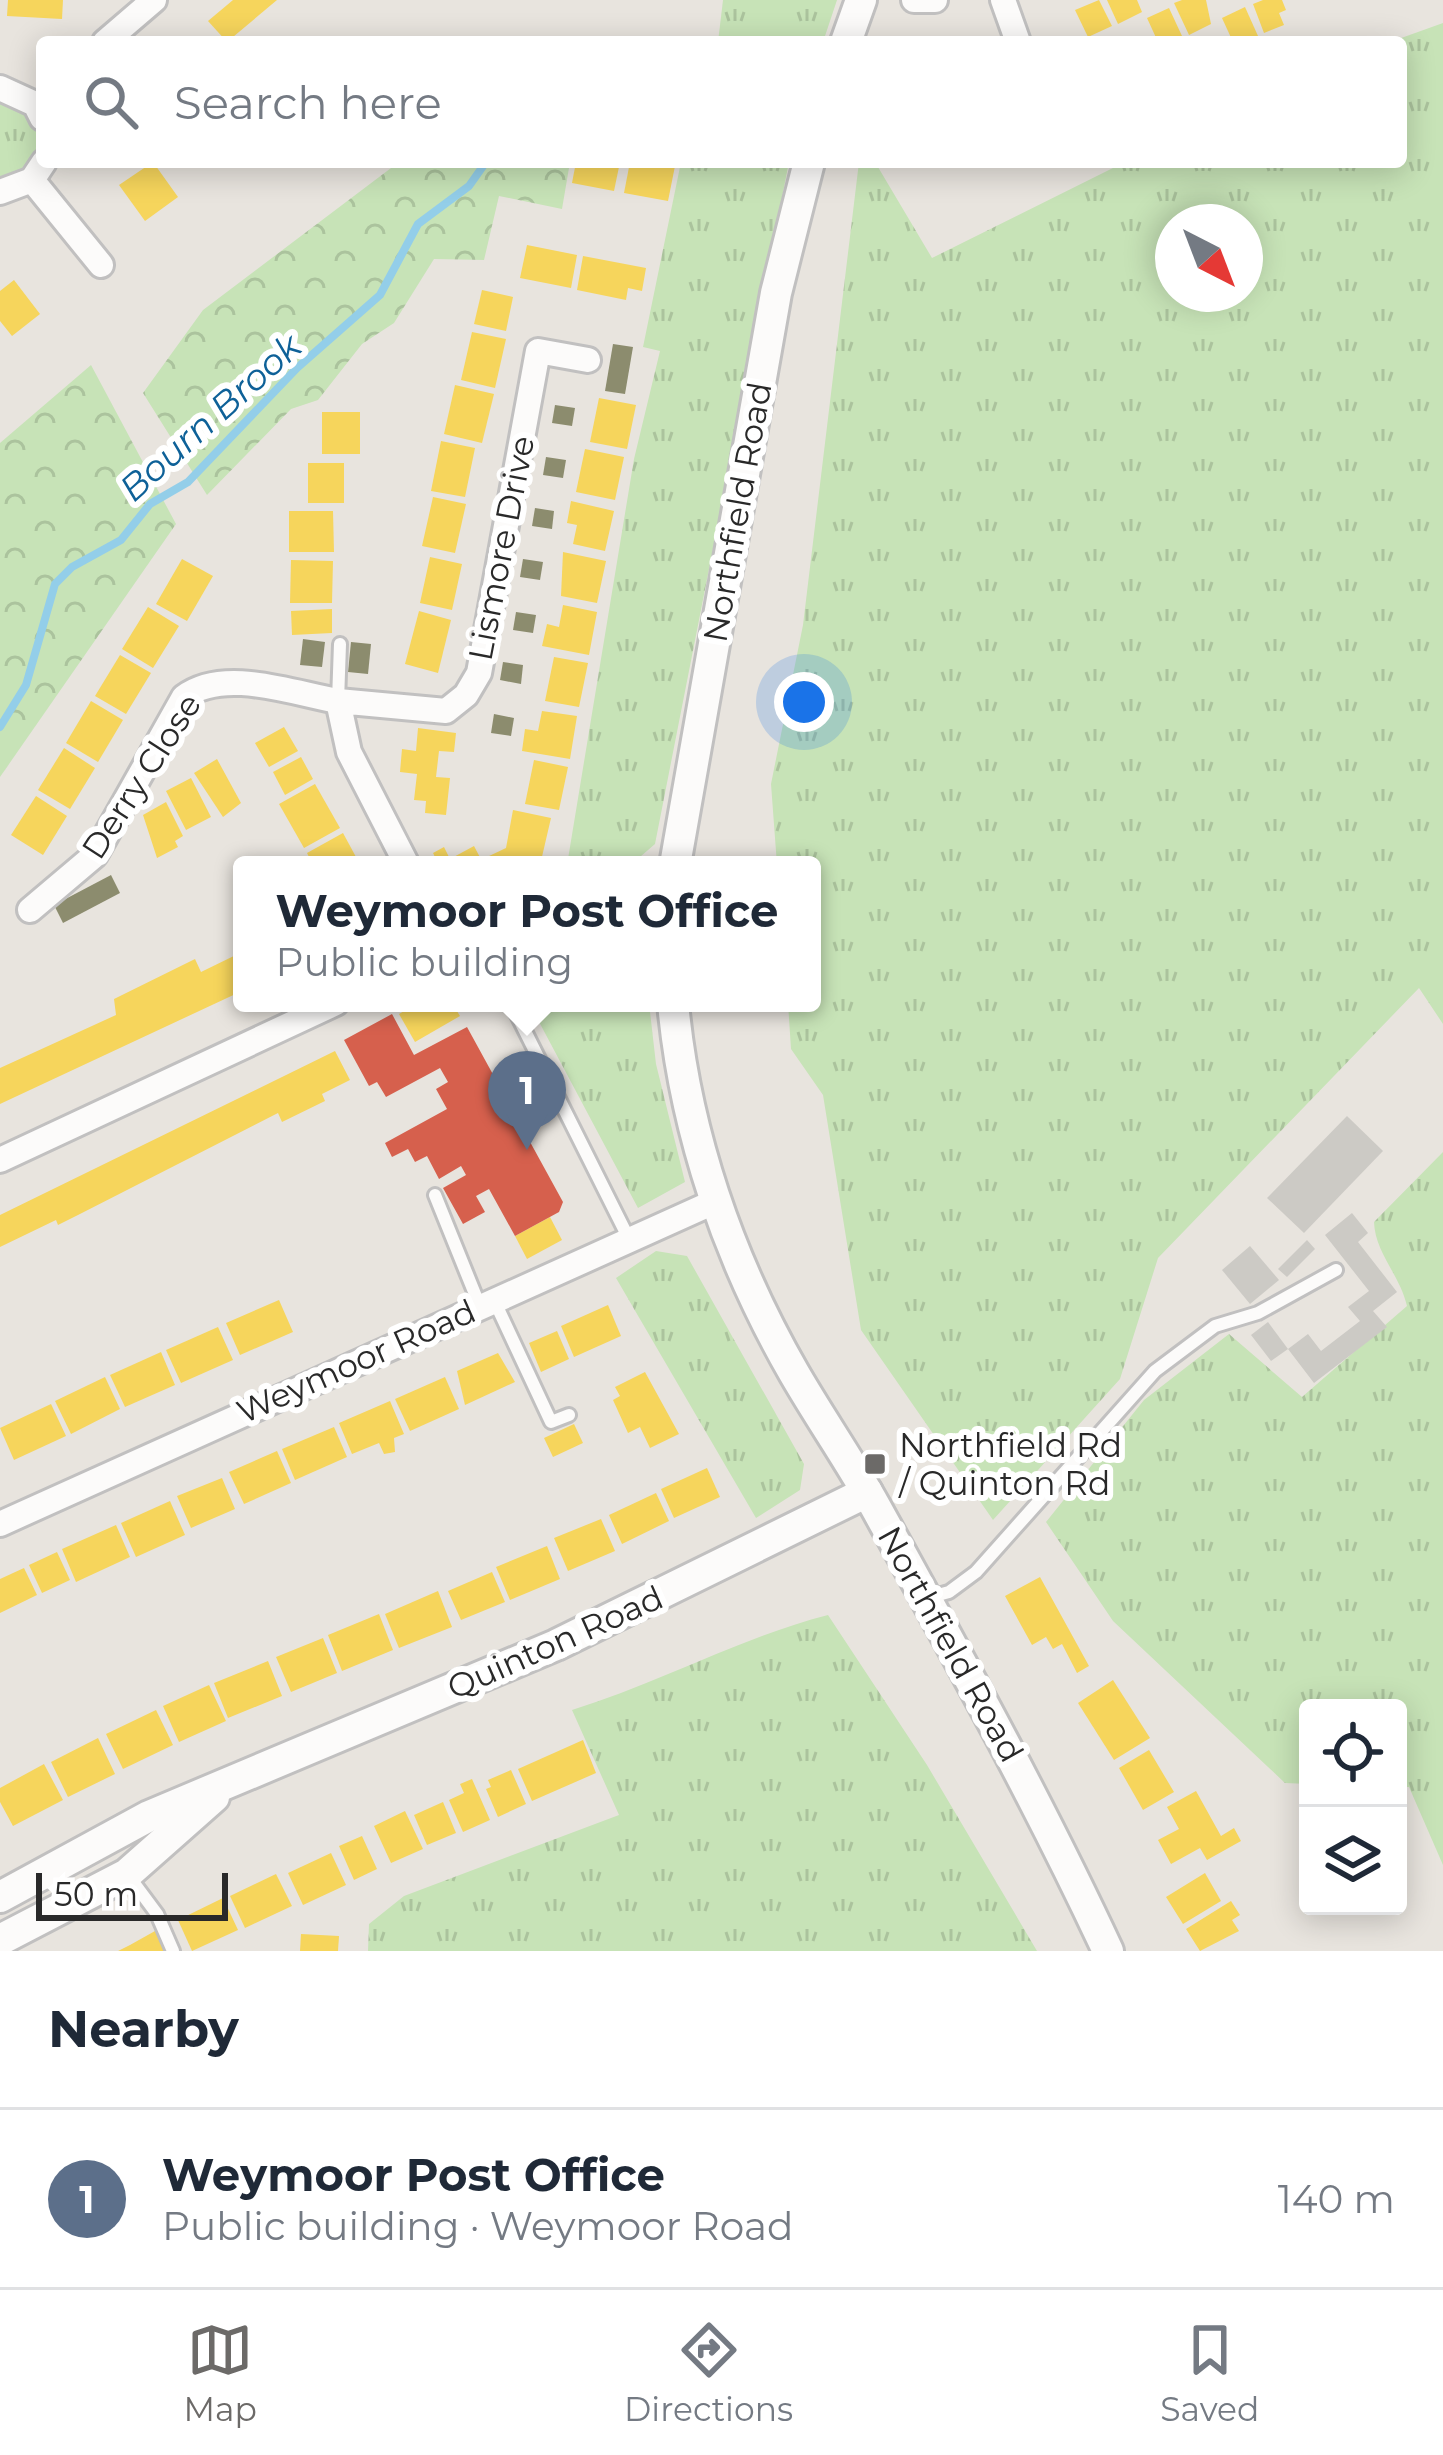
<!DOCTYPE html>
<html lang="en">
<head>
<meta charset="utf-8">
<style>
	:root { --surface:#fff; --page:#f2f2f3; --text:#1f2937; --muted:#747a83; --line:#e0e1e3; --accent:#6c6a68 }
	body { margin:0; font-family:Montserrat,sans-serif; background:var(--page); color:var(--text) }
	.controls { position:absolute; right:36px; bottom:36px; display:grid; overflow:hidden; border-radius:12px; box-shadow:0 6px 30px #0003 }
	.controls button { width:108px; height:108px; display:grid; place-items:center; padding:0; border:0; border-bottom:3px solid var(--line); background:var(--surface); color:var(--text); font:60px sans-serif }
	.compass { position:absolute; left:1155px; top:204px; width:108px; height:108px; border-radius:50%; background:var(--surface); box-shadow:0 6px 30px #0003; rotate:138deg }
	.scale { position:absolute; left:36px; bottom:30px; width:192px; box-sizing:border-box; padding-left:12px; border:6px solid #292929; border-top:0; font-size:33px; line-height:42px; white-space:nowrap; color:#292929; -webkit-text-stroke:9px #fff; paint-order:stroke }
	.you { position:absolute; left:804px; top:702px; width:42px; height:42px; margin:-30px; border:9px solid #fff; border-radius:50%; background:#1a73e8; box-shadow:0 0 0 18px #1a73e833 }
	.badge { display:grid; place-items:center; width:78px; height:78px; border-radius:50%; background:var(--accent); color:#fff; font-size:39px; font-weight:700 }
	.pin { position:absolute; translate:-50% -99px; filter:drop-shadow(0 3px 6px #0008) }
	.pin::after { content:''; position:absolute; top:63px; width:42px; height:36px; background:inherit; clip-path:polygon(0 0,100% 0,50% 100%) }
	.popup { position:absolute; left:233px; top:856px; width:588px; height:156px; box-sizing:border-box; display:grid; place-content:center; border-radius:12px; background:var(--surface); filter:drop-shadow(0 3px 9px #0005); font-size:39px; white-space:nowrap; color:var(--muted) }
	.popup b { font-size:45px; color:var(--text) }
	.popup::after { content:''; position:absolute; left:50%; top:100%; margin-left:-24px; border:24px solid transparent; border-top-color:var(--surface) }
	.list { margin:0; padding:0; list-style:none }
	h2 { display:flex; justify-content:space-between; align-items:center; height:156px; margin:0; padding:0 48px; font-size:51px }
	h2 small { font-size:39px; font-weight:400; color:var(--muted) }
	.list li { display:grid; grid-template-columns:78px 1fr auto; gap:36px; align-items:center; box-sizing:border-box; height:180px; padding:0 48px; border-top:3px solid var(--line) }
	.list b { display:block; font-size:45px; white-space:nowrap }
	.list p { margin:0; font-size:39px; white-space:nowrap; color:var(--muted) }
	.list em { font-size:39px; font-style:normal; color:var(--muted) }
	.icon { flex:none; width:66px; height:66px; fill:none; stroke:currentColor; stroke-width:2; stroke-linecap:round; stroke-linejoin:round }
	.map { position:relative; flex:none; width:1443px; height:1951px; overflow:hidden }
	.search { position:absolute; background:var(--surface); box-shadow:0 6px 30px #0003; left:36px; right:36px; top:36px; height:132px; display:flex; align-items:center; gap:30px; box-sizing:border-box; padding:0 42px; border-radius:12px; color:var(--muted); font-size:45px }
	.sheet { height:336px; background:var(--surface) }
	nav { display:flex; justify-content:space-around; align-items:center; box-sizing:border-box; height:168px; border-top:3px solid var(--line); background:var(--surface); font-size:33px; color:var(--muted) }
	nav a { display:grid; justify-items:center; gap:6px }
	nav .on { color:var(--accent) }
	.map>svg:first-child { display:block }
	.grass { fill:url(#grass-tufts); fill-rule:evenodd }
	.forest { fill:url(#forest-crowns) }
	.homes { fill:#f6d55c }
	.shops { fill:#d6604d }
	.industry { fill:#8c8c6e }
	.lines { fill:none; stroke-linecap:round; stroke-linejoin:round }
	.stream { stroke:#93cee9; stroke-width:8 }
	.building { fill:#cccac5 }
	.service-casing { stroke:#c1c0c0; stroke-width:18 }
	.minor-casing { stroke:#c1c0c0; stroke-width:30 }
	.tertiary-casing { stroke:#c1c0c0; stroke-width:36 }
	.service { stroke:#fcfbfa; stroke-width:12 }
	.minor { stroke:#fcfbfa; stroke-width:24 }
	.tertiary { stroke:#fcfbfa; stroke-width:30 }
	.poi-dot { fill:#6c6a68; stroke:#fff; stroke-width:4.5 }
	.labels { text-anchor:middle; dominant-baseline:central; stroke-width:12; stroke-linejoin:round; paint-order:stroke }
	.street-label { font-size:33px; fill:#292929; stroke:#fff }
	.poi-label { font-size:33px; fill:#292929; stroke:#fff; text-anchor:start }
	.water-label { font-size:36px; font-style:italic; fill:#0e6198; stroke:#fff }
</style>
</head>
<body>
<div class="map">
<svg width="1443" height="1951" viewBox="0 0 1443 1951">
	<defs>
		<pattern id="grass-tufts" width="24" height="20" patternUnits="userSpaceOnUse" patternTransform="scale(3)"><rect width="24" height="20" fill="#c7e3b7"/><path d="M3 7l-1-3M5 7V3M7 7l1-3M15 17l-1-3M17 17v-4M19 17l1-3" fill="none" stroke="#abc39d"/></pattern>
		<pattern id="forest-crowns" width="20" height="18" patternUnits="userSpaceOnUse" patternTransform="scale(3)"><rect width="20" height="18" fill="#c7e3b7"/><path d="M2 6a3 3 0 1 1 6 0M12 15a3 3 0 1 1 6 0" fill="none" stroke="#abc39d"/></pattern>
	</defs>
	<rect width="100%" height="100%" fill="#e8e4de"/>
	<g class="grass">
		<polygon points="723,0 837,0 823,42 718,42"/>
		<path d="M1443 23V1024L1419 988 1158 1258 1120 1379 993 1520 861 1330 823 1095 791 1049 788 1003H812V865H777L771 784 803 625 859 162H875L932 258 1125 162H1401V42H1390ZM1173 222H1245V294H1173Z"/>
		<polygon points="0,90 42,121 42,162 0,190"/>
		<polygon points="681,162 789,162 655,844 633,863 567,865 634,459 660,351 643,347"/>
		<polygon points="529,1003 649,1003 656,1064 685,1182 638,1208"/>
		<path d="M1443 1152V1865L1409 1787H1398V1708H1308V1784L1285 1783 1113 1621 1046 1522 1144 1400 1229 1334 1302 1397 1407 1306C1400 1275 1375 1253 1374 1222Z"/>
		<polygon points="656,1251 687,1256 804,1464 800,1490 756,1518 616,1278"/>
		<path d="M828 1615 927 1765 1037 1951H368L369 1924 404 1896 619 1815 572 1710C660 1683 739 1638 828 1615Z"/>
	</g>
	<g class="forest">
		<polygon points="399,162 570,162 562,209 499,196 484,260 434,259 394,323 362,344 318,400 291,409 207,495 143,393 203,310"/>
		<polygon points="91,365 176,524 0,777 0,443"/>
	</g>
	<g class="homes">
		<polygon points="8,0 63,0 62,19 7,16"/>
		<polygon points="233,0 277,0 227,42 208,21"/>
		<polygon points="1099,0 1112,26 1088,37 1075,10"/>
		<polygon points="1107,0 1137,0 1142,12 1118,24"/>
		<polygon points="1182,0 1206,0 1211,24 1189,35 1174,3"/>
		<polygon points="1263,0 1282,0 1286,10 1279,13 1284,25 1264,33 1253,4"/>
		<polygon points="1245,7 1258,36 1233,42 1222,18"/>
		<polygon points="1169,8 1182,36 1185,42 1158,42 1147,18"/>
		<polygon points="153,162 178,197 145,221 119,185"/>
		<polygon points="576,162 620,162 614,191 572,183"/>
		<polygon points="630,162 675,166 668,201 624,193"/>
		<polygon points="527,245 577,255 571,288 520,278"/>
		<polygon points="583,256 646,268 642,291 628,288 626,300 577,290"/>
		<polygon points="14,280 40,314 12,336 0,321 0,291"/>
		<polygon points="482,290 513,297 506,331 474,324"/>
		<polygon points="472,332 506,339 495,388 461,380"/>
		<polygon points="455,385 494,394 482,443 444,434"/>
		<polygon points="599,398 636,405 627,449 590,442"/>
		<rect x="322" y="412" width="38" height="42"/>
		<polygon points="441,441 475,448 465,497 431,491"/>
		<polygon points="585,449 624,457 615,500 576,492"/>
		<rect x="308" y="463" width="36" height="40"/>
		<polygon points="433,497 466,504 455,553 422,546"/>
		<polygon points="571,501 614,511 605,551 573,544 577,525 567,523"/>
		<polygon points="289,511 333,511 334,552 289,552"/>
		<polygon points="563,552 606,561 597,603 561,596"/>
		<polygon points="430,557 462,564 452,610 420,603"/>
		<polygon points="182,559 213,576 187,621 156,604"/>
		<polygon points="291,560 333,561 332,603 290,603"/>
		<polygon points="563,605 597,612 589,655 542,646 547,624 559,627"/>
		<polygon points="148,607 179,626 153,668 122,649"/>
		<polygon points="332,609 332,633 292,635 291,611"/>
		<polygon points="419,611 451,620 438,673 405,664"/>
		<polygon points="120,655 151,673 126,714 95,696"/>
		<polygon points="554,657 588,663 579,707 545,701"/>
		<polygon points="91,701 123,720 98,762 66,743"/>
		<polygon points="542,711 577,716 570,759 522,751 525,729 538,731"/>
		<polygon points="284,727 298,751 269,767 255,743"/>
		<polygon points="418,728 456,733 454,752 439,751 436,777 450,778 446,815 425,813 426,801 414,800 417,774 400,772 402,749 416,751"/>
		<polygon points="64,748 95,768 70,809 38,790"/>
		<polygon points="301,757 313,779 285,795 273,772"/>
		<polygon points="217,759 241,803 223,817 194,773"/>
		<polygon points="534,760 568,767 559,810 525,804"/>
		<polygon points="191,778 211,817 186,830 166,791"/>
		<polygon points="315,784 340,828 304,848 279,804"/>
		<polygon points="36,796 67,816 43,855 11,835"/>
		<polygon points="166,802 183,836 175,841 178,847 157,858 143,815"/>
		<polygon points="513,810 551,818 541,861 491,865 487,857 506,848"/>
		<polygon points="343,833 356,857 341,865 313,865 307,853"/>
		<polygon points="474,846 484,865 439,865 433,853 444,847 450,859"/>
		<polygon points="242,952 242,991 0,1104 0,1068 116,1015 114,999 195,959 201,972"/>
		<polygon points="418,1003 452,1003 460,1016 415,1042 399,1014"/>
		<polygon points="335,1051 350,1080 322,1094 325,1101 282,1122 278,1113 78,1215 58,1225 56,1220 0,1247 0,1215"/>
		<polygon points="550,1217 562,1240 527,1259 515,1236"/>
		<polygon points="279,1300 293,1332 240,1355 226,1323"/>
		<polygon points="608,1305 621,1336 574,1357 561,1326"/>
		<polygon points="218,1327 233,1360 181,1383 166,1350"/>
		<polygon points="557,1331 569,1359 541,1372 529,1343"/>
		<polygon points="161,1352 175,1385 125,1407 110,1375"/>
		<polygon points="498,1353 515,1382 465,1405 457,1371"/>
		<polygon points="645,1372 679,1434 650,1448 640,1427 628,1433 613,1400 620,1396 615,1387"/>
		<polygon points="105,1377 120,1409 71,1434 55,1401"/>
		<polygon points="445,1377 459,1409 410,1431 395,1399"/>
		<polygon points="390,1401 404,1434 394,1438 395,1452 384,1454 379,1443 352,1454 339,1423"/>
		<polygon points="51,1404 66,1436 14,1460 0,1428"/>
		<polygon points="574,1424 583,1443 553,1457 544,1438"/>
		<polygon points="334,1427 347,1457 295,1480 282,1449"/>
		<polygon points="277,1451 291,1483 244,1504 229,1472"/>
		<polygon points="707,1468 720,1497 674,1518 661,1489"/>
		<polygon points="222,1478 235,1509 191,1528 177,1496"/>
		<polygon points="656,1493 669,1521 622,1544 609,1515"/>
		<polygon points="170,1501 185,1535 136,1557 121,1523"/>
		<polygon points="601,1519 615,1551 568,1571 554,1538"/>
		<polygon points="116,1525 130,1557 76,1582 62,1549"/>
		<polygon points="547,1546 560,1579 510,1600 496,1567"/>
		<polygon points="57,1552 70,1580 42,1593 29,1565"/>
		<polygon points="24,1568 37,1595 0,1613 0,1579"/>
		<polygon points="492,1572 505,1602 461,1620 448,1591"/>
		<polygon points="1040,1577 1089,1666 1077,1673 1062,1644 1053,1649 1046,1637 1032,1645 1005,1596"/>
		<polygon points="438,1591 452,1627 399,1648 385,1614"/>
		<polygon points="379,1614 393,1650 342,1671 328,1635"/>
		<polygon points="323,1638 337,1673 291,1692 276,1657"/>
		<polygon points="268,1661 282,1696 228,1718 214,1683"/>
		<polygon points="1113,1680 1150,1738 1114,1760 1078,1703"/>
		<polygon points="209,1685 226,1721 179,1742 163,1706"/>
		<polygon points="156,1710 173,1745 123,1769 106,1734"/>
		<polygon points="98,1738 115,1774 68,1797 51,1762"/>
		<polygon points="583,1740 596,1773 532,1801 518,1769"/>
		<polygon points="1149,1750 1174,1792 1143,1810 1119,1768"/>
		<polygon points="44,1764 63,1800 13,1826 0,1802 0,1788"/>
		<polygon points="511,1770 526,1804 498,1817 486,1789 491,1787 488,1780"/>
		<polygon points="472,1779 490,1820 463,1832 449,1800 464,1793 460,1784"/>
		<polygon points="1196,1791 1221,1836 1234,1828 1241,1841 1207,1860 1200,1848 1171,1864 1158,1840 1179,1829 1167,1807"/>
		<polygon points="443,1802 456,1833 427,1845 414,1815"/>
		<polygon points="405,1811 423,1849 391,1863 374,1826"/>
		<polygon points="362,1836 377,1869 354,1880 339,1846"/>
		<polygon points="331,1853 346,1885 303,1905 288,1873"/>
		<polygon points="1205,1873 1221,1901 1183,1924 1166,1897"/>
		<polygon points="276,1874 292,1906 245,1928 230,1896"/>
		<polygon points="223,1898 238,1930 192,1951 178,1920"/>
		<polygon points="1231,1901 1240,1915 1232,1920 1239,1931 1200,1951 1186,1929"/>
		<polygon points="155,1931 166,1951 118,1951 130,1945"/>
		<polygon points="301,1934 339,1936 338,1951 300,1951"/>
	</g>
	<polygon class="shops" points="392,1014 414,1055 467,1027 563,1202 559,1212 515,1236 489,1189 476,1196 485,1212 463,1224 443,1188 466,1175 461,1166 439,1179 427,1156 415,1162 408,1149 392,1157 385,1143 447,1109 436,1089 448,1082 440,1068 386,1097 377,1082 369,1086 344,1040"/>
	<g class="industry">
		<polygon points="613,344 633,347 625,394 605,391"/>
		<polygon points="555,405 575,408 572,426 552,423"/>
		<polygon points="546,457 566,460 563,478 543,475"/>
		<polygon points="535,508 554,511 552,529 532,526"/>
		<polygon points="523,559 543,562 540,580 520,577"/>
		<polygon points="516,612 536,615 533,633 513,630"/>
		<polygon points="303,639 325,642 322,667 300,665"/>
		<polygon points="351,642 371,644 368,674 348,672"/>
		<polygon points="503,662 523,665 521,684 500,680"/>
		<polygon points="494,714 514,718 511,736 491,733"/>
		<polygon points="111,875 120,893 63,923 54,905"/>
	</g>
	<g class="lines">
		<polyline class="stream" points="0,727 26,685 55,584 72,567 121,540 150,504 188,482 297,368 380,295 418,224 469,186 486,162"/>
	</g>
	<g class="building">
		<polygon points="1347,1116 1383,1151 1304,1233 1267,1198"/>
		<polygon points="1352,1213 1368,1233 1358,1242 1397,1292 1373,1311 1387,1327 1314,1383 1288,1349 1308,1334 1321,1351 1360,1321 1348,1307 1369,1291 1325,1235"/>
		<polygon points="1307,1240 1315,1249 1287,1277 1278,1269"/>
		<polygon points="1250,1246 1279,1280 1250,1304 1222,1270"/>
		<polygon points="1268,1322 1288,1349 1271,1361 1251,1335"/>
	</g>
	<g class="lines">
		<defs>
			<g id="service">
				<polyline points="338,701 340,644"/>
				<polyline points="511,1003 630,1241"/>
				<polyline points="435,1195 479,1304"/>
				<polyline points="494,1300 551,1422 569,1415"/>
				<polyline points="927,1598 949,1592 976,1572 1155,1371 1215,1326 1258,1313 1336,1270"/>
				<polyline points="128,1875 157,1914 173,1951"/>
			</g>
			<g id="minor">
				<polyline points="914,0 935,0"/>
				<polyline points="1003,0 1018,42"/>
				<polyline points="105,42 154,0"/>
				<polyline points="0,88 35,104 42,118"/>
				<polyline points="32,180 101,265"/>
				<polyline points="0,192 32,180 44,162"/>
				<polyline points="407,865 349,752 338,701 446,711 466,695 479,673 538,351 588,360"/>
				<path d="M30 910 95 855 184 697C224 667 292 693 338 701"/>
				<polyline points="0,1160 336,1003"/>
				<polyline points="0,1524 714,1202"/>
			</g>
			<g id="tertiary">
				<polyline points="846,42 861,0"/>
				<polyline points="675,865 776,293 809,162"/>
				<path d="M673 1003C685 1133 729 1260 794 1373 820 1418 850 1461 875 1506 956 1653 1037 1799 1108 1951"/>
				<polyline points="0,1897 149,1816 556,1645 867,1492"/>
				<polyline points="0,1940 127,1874 214,1797"/>
			</g>
		</defs>
		<use href="#service" class="service-casing"/>
		<use href="#minor" class="minor-casing"/>
		<use href="#tertiary" class="tertiary-casing"/>
		<use href="#service" class="service"/>
		<use href="#minor" class="minor"/>
		<use href="#tertiary" class="tertiary"/>
	</g>
	<rect class="poi-dot" x="863" y="1452" width="24" height="24" rx="6"/>
	<g class="labels">
		<g class="street-label">
			<text transform="translate(737 512) rotate(-80)">Northfield Road</text>
			<text transform="translate(501 548) rotate(-79)">Lismore Drive</text>
			<text transform="translate(141 776) rotate(-57)">Derry Close</text>
			<text transform="translate(356 1361) rotate(-24)">Weymoor Road</text>
			<text transform="translate(555 1642) rotate(-24)">Quinton Road</text>
			<text transform="translate(951 1644) rotate(61)">Northfield Road</text>
		</g>
		<g class="poi-label">
			<text x="899" y="1445">Northfield Rd<tspan x="899" dy="38">/ Quinton Rd</tspan></text>
		</g>
		<g class="water-label">
			<text transform="translate(210 417) rotate(-42)">Bourn Brook</text>
		</g>
	</g>
</svg>
<div class="controls">
<button><svg class="icon" aria-label="locate" viewBox="0 0 24 24"><circle cx="12" cy="12" r="6"/><path d="M12 2v4M12 18v4M2 12h4M18 12h4"/></svg></button>
<button><svg class="icon" aria-label="layers" viewBox="0 0 24 24"><path d="M12 4l9 5-9 5-9-5zM3 14l9 5 9-5"/></svg></button>
</div>
<svg class="compass" viewBox="-18 -18 36 36"><path d="M0-13l5 13h-10z" fill="#e53935"/><path d="M0 13l5-13h-10z" fill="#747a83"/></svg>
<div class="scale">50 m</div>
<div class="you"></div>
<div class="pin badge" style="left:527px;top:1150px;background:#5c6f8a">1</div>
<div class="popup"><b>Weymoor Post Office</b>Public building</div>
<div class="search"><svg class="icon" aria-label="search" viewBox="0 0 24 24"><circle cx="10" cy="10" r="6"/><path d="M15 15l6 6"/></svg>Search here</div>
</div>
<section class="sheet">
<h2>Nearby<small></small></h2>
<ul class="list">
<li><span class="badge" style="background:#5c6f8a">1</span><div><b>Weymoor Post Office</b><p>Public building · Weymoor Road</p></div><em>140 m</em></li>
</ul>
</section>
<nav>
<a class="on"><svg class="icon" aria-label="map" viewBox="0 0 24 24"><path d="M3 6l6-2 6 2 6-2v14l-6 2-6-2-6 2zM9 4v14M15 6v14"/></svg>Map</a>
<a><svg class="icon" aria-label="directions" viewBox="0 0 24 24"><path d="M12 3l9 9-9 9-9-9zM9 14v-3h6M13 9l2 2-2 2"/></svg>Directions</a>
<a><svg class="icon" aria-label="saved" viewBox="0 0 24 24"><path d="M7 4h10v16l-5-4-5 4z"/></svg>Saved</a>
</nav>
</body>
</html>
